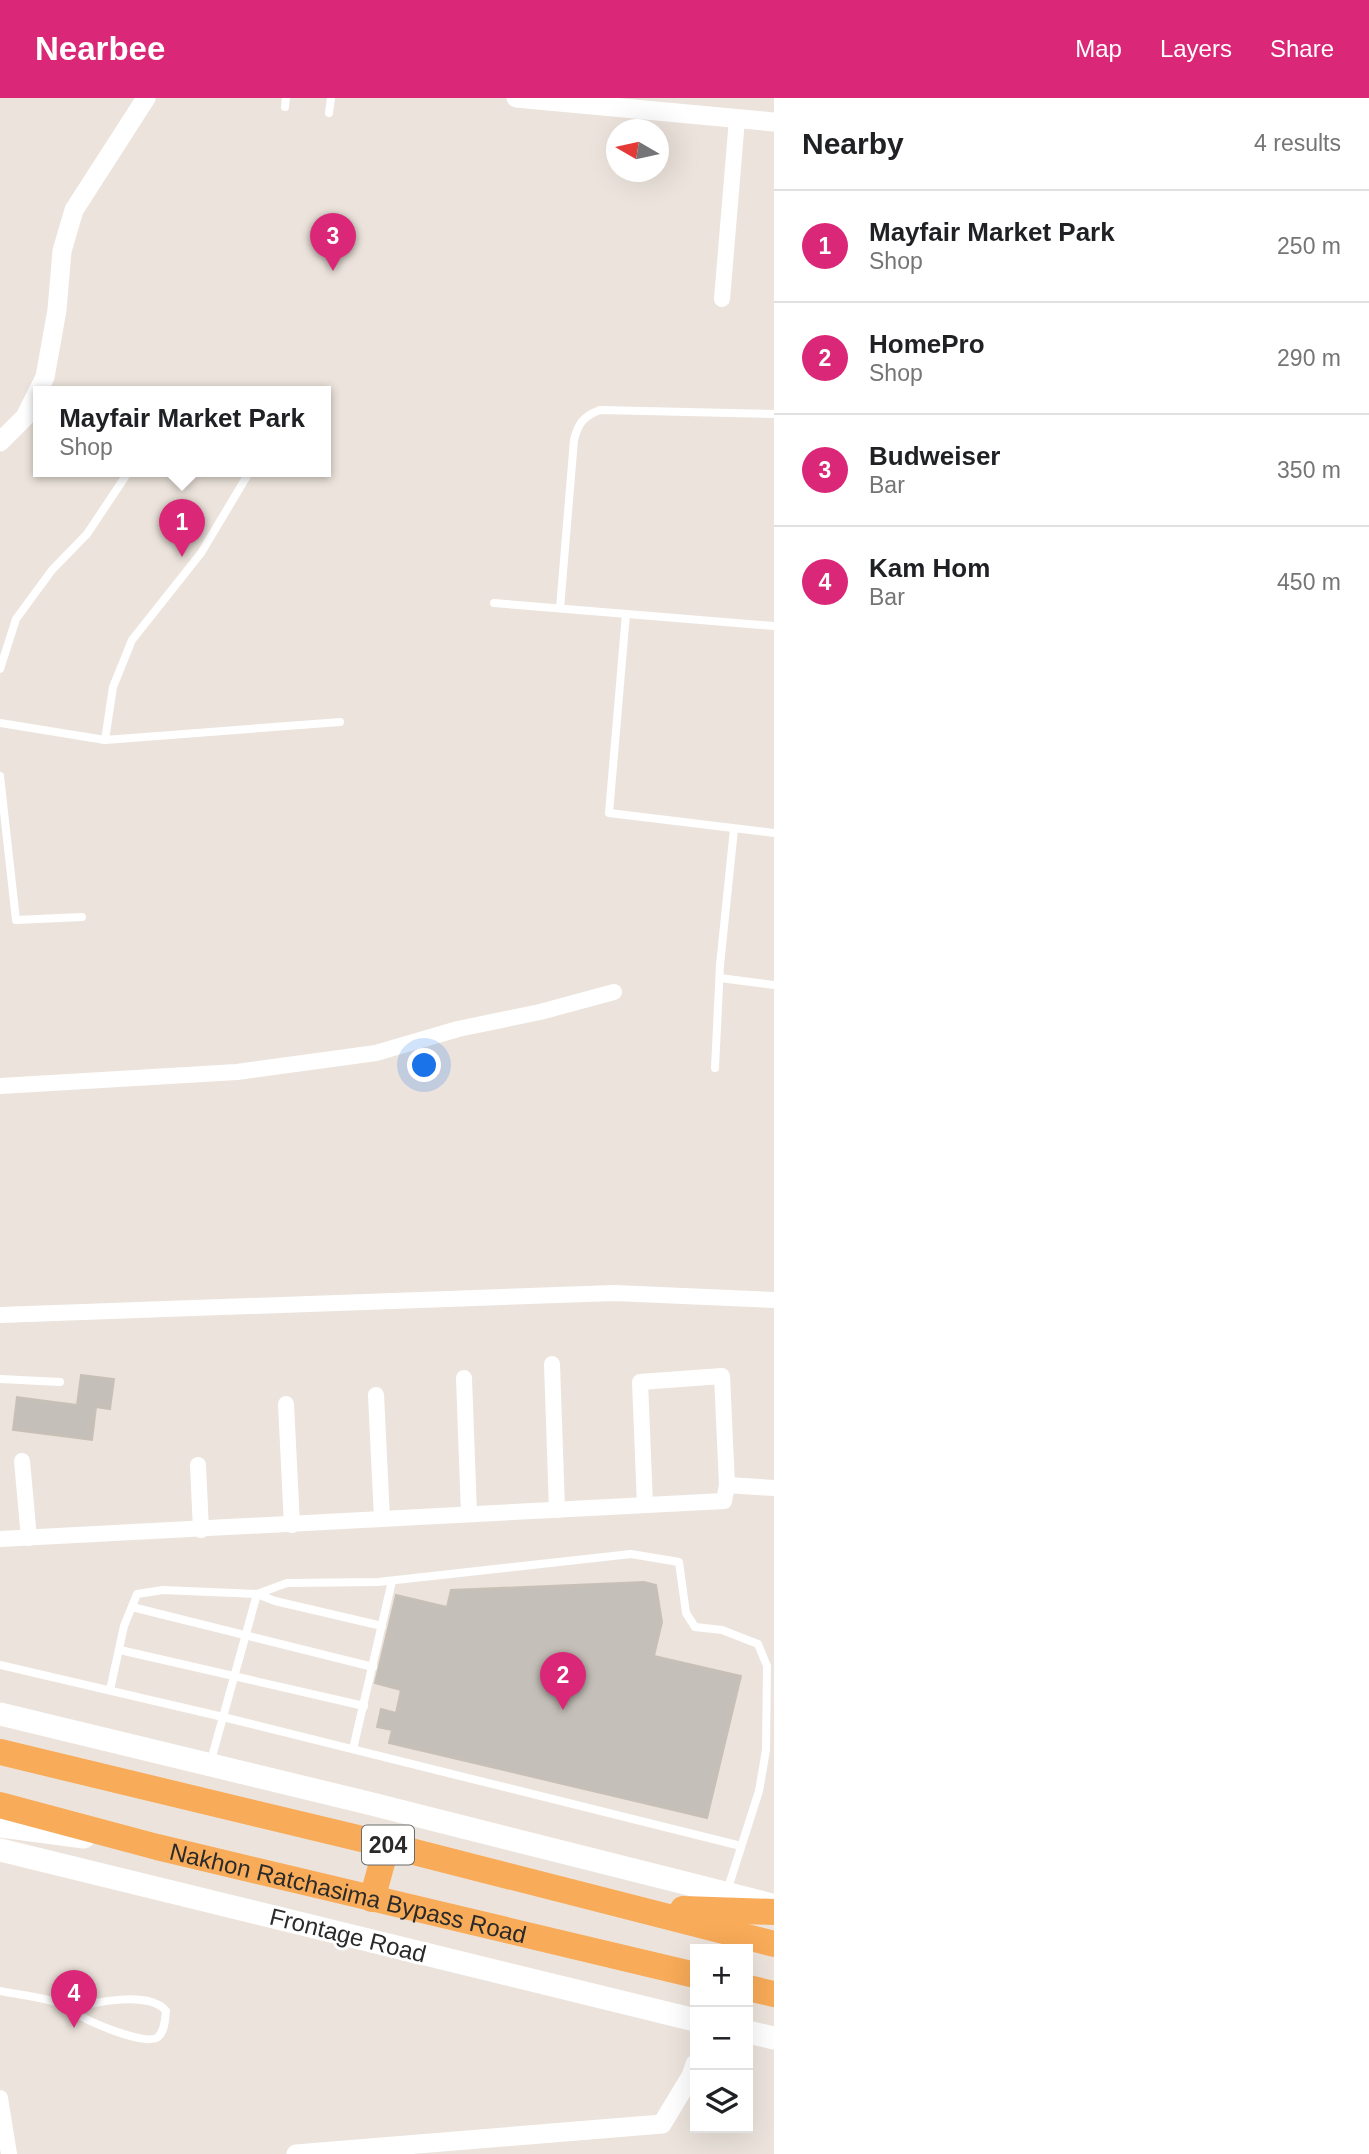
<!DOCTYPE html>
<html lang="en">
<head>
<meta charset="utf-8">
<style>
	:root { --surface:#fff; --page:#f6f6f6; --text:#202124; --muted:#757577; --line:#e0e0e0; --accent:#db2777 }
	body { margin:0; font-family:Arial,sans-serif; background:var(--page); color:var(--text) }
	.controls { position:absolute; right:21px; bottom:21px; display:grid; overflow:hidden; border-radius:0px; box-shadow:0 7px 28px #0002 }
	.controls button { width:63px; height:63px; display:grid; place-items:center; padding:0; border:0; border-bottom:2px solid var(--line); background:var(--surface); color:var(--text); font:35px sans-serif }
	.compass { position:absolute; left:606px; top:21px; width:63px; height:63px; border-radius:50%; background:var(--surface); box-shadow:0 7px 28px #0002; rotate:279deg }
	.you { position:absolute; left:425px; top:968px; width:24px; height:24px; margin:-18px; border:5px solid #fff; border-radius:50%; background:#1a73e8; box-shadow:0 0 0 10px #1a73e833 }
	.badge { display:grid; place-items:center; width:46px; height:46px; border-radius:50%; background:var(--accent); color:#fff; font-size:23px; font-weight:700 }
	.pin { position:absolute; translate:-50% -58px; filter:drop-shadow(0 2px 4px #0008) }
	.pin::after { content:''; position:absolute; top:37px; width:24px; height:21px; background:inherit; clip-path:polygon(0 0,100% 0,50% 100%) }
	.popup { position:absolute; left:33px; top:288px; width:298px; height:91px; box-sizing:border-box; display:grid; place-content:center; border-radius:0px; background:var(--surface); filter:drop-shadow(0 2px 5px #0005); font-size:23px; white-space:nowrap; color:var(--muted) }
	.popup b { font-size:26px; color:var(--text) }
	.popup::after { content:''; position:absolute; left:50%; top:100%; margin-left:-14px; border:14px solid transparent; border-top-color:var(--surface) }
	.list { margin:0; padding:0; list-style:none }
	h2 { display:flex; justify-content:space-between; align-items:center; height:91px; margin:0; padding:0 28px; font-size:30px }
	h2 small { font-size:23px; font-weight:400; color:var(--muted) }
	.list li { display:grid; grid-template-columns:46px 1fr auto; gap:21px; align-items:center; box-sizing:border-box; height:112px; padding:0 28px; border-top:2px solid var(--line) }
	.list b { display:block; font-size:26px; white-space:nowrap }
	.list p { margin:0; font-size:23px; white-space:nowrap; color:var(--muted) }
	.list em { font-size:23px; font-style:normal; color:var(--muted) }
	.icon { flex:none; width:38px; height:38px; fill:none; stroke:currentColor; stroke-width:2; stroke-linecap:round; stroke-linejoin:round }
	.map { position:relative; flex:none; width:774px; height:2056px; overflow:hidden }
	header { display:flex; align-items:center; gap:42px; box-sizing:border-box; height:98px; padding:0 35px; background:var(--accent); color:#fff }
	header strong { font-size:33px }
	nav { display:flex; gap:38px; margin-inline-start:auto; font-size:24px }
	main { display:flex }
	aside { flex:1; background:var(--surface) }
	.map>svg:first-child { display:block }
	.building { fill:#c4bfb8; stroke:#c8c0b6; stroke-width:2 }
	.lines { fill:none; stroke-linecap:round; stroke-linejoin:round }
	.service { stroke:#fff; stroke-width:8 }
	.minor { stroke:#fff; stroke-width:16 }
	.tertiary { stroke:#fff; stroke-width:19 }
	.secondary { stroke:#fff; stroke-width:23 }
	.trunk { stroke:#f8ab58; stroke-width:26 }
	.labels { text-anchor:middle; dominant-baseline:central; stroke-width:6; stroke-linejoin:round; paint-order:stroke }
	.shield { fill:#fff; stroke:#6a6a6a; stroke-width:2 }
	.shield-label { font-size:23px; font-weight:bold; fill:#2a2a2a }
	.street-label { font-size:24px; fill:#2a2a2a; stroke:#fff }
</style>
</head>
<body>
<header>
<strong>Nearbee</strong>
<nav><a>Map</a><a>Layers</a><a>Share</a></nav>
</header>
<main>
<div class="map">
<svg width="774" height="2056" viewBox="0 0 774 2056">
	<rect width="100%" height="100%" fill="#ece4dc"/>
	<g class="building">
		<polygon points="81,1277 114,1281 110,1311 96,1309 92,1342 13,1332 17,1299 77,1307"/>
		<polygon points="644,1484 656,1487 662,1524 654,1558 741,1578 707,1720 389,1645 392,1632 377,1629 381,1611 396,1615 401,1592 375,1585 396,1497 447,1509 451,1492"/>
	</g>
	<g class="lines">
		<g class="service">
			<polyline points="285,9 286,0"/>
			<polyline points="329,15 331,0"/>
			<polyline points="183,293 190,293"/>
			<polyline points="494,505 774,528"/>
			<path d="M560 510 574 342C578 325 584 318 600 312L774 316"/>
			<polyline points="626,516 609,715 774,735"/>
			<polyline points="0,571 16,521 52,472 87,436 129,373"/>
			<polyline points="0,625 105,642 340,624"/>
			<polyline points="105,642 113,589 132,542 201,455 250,373"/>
			<polyline points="0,678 16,822 82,819"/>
			<polyline points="720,880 774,887"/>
			<polyline points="715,970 720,867 734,731"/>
			<polyline points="0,1281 60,1284"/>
			<polyline points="132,1509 373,1569"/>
			<polyline points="120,1552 364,1608"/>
			<polyline points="0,1567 223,1619 741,1748"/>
			<polyline points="110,1592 124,1528 137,1496 163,1492 257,1496 275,1503 382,1528"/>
			<polyline points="353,1651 392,1483"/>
			<polyline points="210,1666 257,1496 287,1485 378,1484 631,1456 679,1464 686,1515 695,1529 722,1532 758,1546 767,1568 766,1652 759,1693 727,1793"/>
			<path d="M0 1893C18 1897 48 1899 63 1907 71 1911 78 1917 86 1921 98 1927 147 1948 158 1939 165 1933 165 1921 166 1913 150 1893 92 1903 71 1912"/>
		</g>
		<g class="minor">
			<polyline points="722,201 737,21"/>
			<polyline points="0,988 237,974 376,955 458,931 540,914 614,894"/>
			<polyline points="0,1217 614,1195 774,1202"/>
			<polyline points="552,1266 557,1412"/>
			<polyline points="464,1280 469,1416"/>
			<polyline points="376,1297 382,1421"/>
			<polyline points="286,1306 292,1427"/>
			<polyline points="22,1363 29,1440"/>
			<polyline points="198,1367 201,1432"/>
			<polyline points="645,1407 640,1284 722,1278 727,1387"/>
			<polyline points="0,1441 724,1403 727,1387 774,1390"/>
			<polyline points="0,2000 9,2056"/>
		</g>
		<g class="tertiary">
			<polyline points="516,0 774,24"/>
			<polyline points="0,344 25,319 45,279 57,212 62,153 74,112 146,0"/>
			<polyline points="296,2056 662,2026 691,1978 695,1966"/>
		</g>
		<g class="secondary">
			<polyline points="0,1616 364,1704 772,1807"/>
			<polyline points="0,1728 84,1739"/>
			<polyline points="0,1752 695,1922"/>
			<polyline points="748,1934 774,1940"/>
		</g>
		<g class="trunk">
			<polyline points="0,1654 387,1747 774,1846"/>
			<path id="s1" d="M0 1707 157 1749 695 1877"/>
			<polyline points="372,1801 387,1747"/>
			<polyline points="683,1811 774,1814"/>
			<polyline points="748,1890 774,1896"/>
		</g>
	</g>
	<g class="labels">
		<rect class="shield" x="362" y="1727.5" width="52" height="39" rx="5"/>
		<g class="shield-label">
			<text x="388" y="1747">204</text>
		</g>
		<g class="street-label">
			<text stroke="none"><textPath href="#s1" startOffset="359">Nakhon Ratchasima Bypass Road</textPath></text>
			<text transform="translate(348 1837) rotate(14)">Frontage Road</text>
		</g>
	</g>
</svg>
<div class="controls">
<button>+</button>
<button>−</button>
<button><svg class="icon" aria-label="layers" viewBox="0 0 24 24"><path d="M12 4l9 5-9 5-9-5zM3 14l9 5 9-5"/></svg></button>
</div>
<svg class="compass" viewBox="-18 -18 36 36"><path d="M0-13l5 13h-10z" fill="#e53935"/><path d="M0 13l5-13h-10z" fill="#757577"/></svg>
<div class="you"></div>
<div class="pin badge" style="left:182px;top:459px">1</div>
<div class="popup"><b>Mayfair Market Park</b>Shop</div>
<div class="pin badge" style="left:563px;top:1612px">2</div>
<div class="pin badge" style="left:333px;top:173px">3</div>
<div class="pin badge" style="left:74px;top:1930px">4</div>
</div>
<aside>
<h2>Nearby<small>4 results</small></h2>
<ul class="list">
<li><span class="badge">1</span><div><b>Mayfair Market Park</b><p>Shop</p></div><em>250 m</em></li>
<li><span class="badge">2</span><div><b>HomePro</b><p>Shop</p></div><em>290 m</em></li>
<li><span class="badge">3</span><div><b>Budweiser</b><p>Bar</p></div><em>350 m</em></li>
<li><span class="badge">4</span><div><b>Kam Hom</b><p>Bar</p></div><em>450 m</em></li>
</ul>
</aside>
</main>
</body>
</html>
